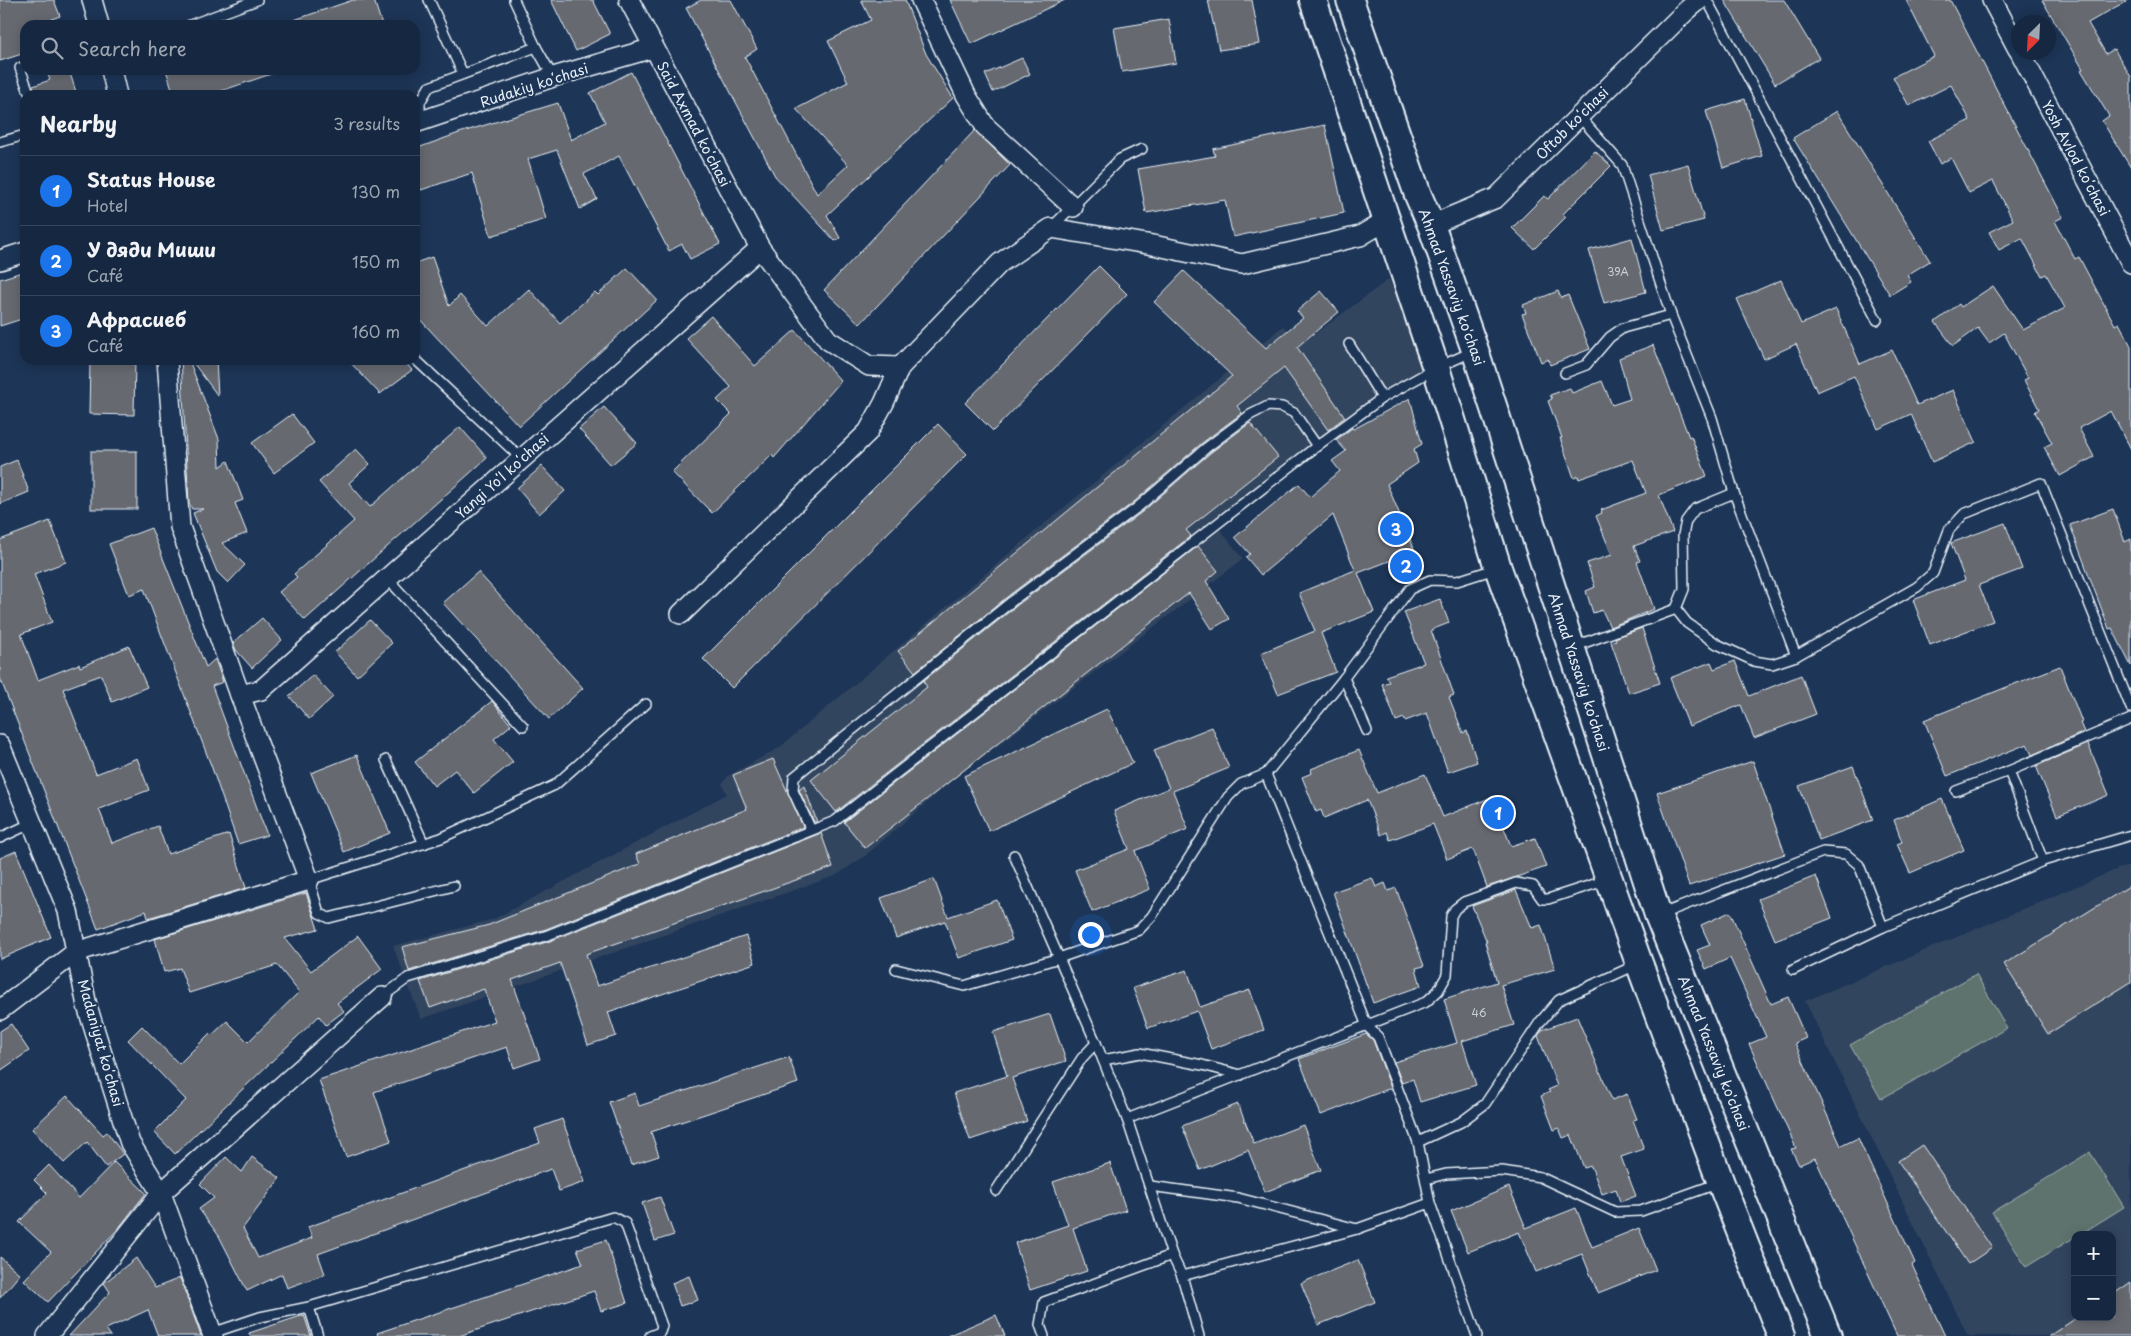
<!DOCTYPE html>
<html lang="en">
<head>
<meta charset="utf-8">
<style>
	:root { --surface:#162841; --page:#23344c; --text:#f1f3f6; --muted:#9ea6b1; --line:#35445a; --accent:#1a73e8 }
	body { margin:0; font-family:"Playpen Sans",sans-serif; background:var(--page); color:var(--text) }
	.controls { position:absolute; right:15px; bottom:15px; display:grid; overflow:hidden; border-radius:10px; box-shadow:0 2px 12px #0003 }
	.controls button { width:45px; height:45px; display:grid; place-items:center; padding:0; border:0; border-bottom:1px solid var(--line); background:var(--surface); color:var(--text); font:25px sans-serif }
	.compass { position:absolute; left:2011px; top:15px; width:45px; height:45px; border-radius:50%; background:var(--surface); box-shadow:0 2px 12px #0003; rotate:204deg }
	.you { position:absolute; left:1090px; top:934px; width:18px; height:18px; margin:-12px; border:4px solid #fff; border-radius:50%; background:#1a73e8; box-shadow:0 0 0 8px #1a73e833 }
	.badge { display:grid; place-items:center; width:32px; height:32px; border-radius:50%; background:var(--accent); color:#fff; font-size:16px; font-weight:700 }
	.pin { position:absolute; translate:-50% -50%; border:2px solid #fff; box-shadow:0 1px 5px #0006 }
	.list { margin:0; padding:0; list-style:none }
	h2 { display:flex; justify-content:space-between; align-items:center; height:65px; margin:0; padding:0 20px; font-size:21px }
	h2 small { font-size:16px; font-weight:400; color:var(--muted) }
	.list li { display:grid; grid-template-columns:32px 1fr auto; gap:15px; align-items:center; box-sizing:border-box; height:70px; padding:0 20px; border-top:1px solid var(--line) }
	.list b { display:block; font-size:19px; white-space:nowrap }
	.list p { margin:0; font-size:16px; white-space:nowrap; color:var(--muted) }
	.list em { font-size:16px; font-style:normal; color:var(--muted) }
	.icon { flex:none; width:28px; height:28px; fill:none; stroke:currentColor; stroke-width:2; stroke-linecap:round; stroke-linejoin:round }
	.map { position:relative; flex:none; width:2131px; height:1336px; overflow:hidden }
	.search { position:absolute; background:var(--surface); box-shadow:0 2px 12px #0003; left:20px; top:20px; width:400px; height:55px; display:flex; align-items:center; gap:12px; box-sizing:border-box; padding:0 18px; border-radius:15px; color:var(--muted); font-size:19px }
	.panel { position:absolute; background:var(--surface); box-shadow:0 2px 12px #0003; left:20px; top:90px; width:400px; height:275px; border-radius:15px }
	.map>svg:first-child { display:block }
	.built { fill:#33455e; fill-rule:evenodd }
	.green { fill:#5e736e; stroke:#a3b2b3 }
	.building { fill:#666970; stroke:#e8f1f8 }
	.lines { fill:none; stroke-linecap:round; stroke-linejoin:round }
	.lane-casing { stroke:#e8f1f8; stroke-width:12 }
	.street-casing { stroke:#e8f1f8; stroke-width:22 }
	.secondary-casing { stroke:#e8f1f8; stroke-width:30 }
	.lane { stroke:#1d3557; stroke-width:9 }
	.street { stroke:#1d3557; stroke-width:19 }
	.secondary { stroke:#1d3557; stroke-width:26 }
	.labels { text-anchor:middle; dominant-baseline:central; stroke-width:4.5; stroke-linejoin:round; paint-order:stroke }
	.number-label { font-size:11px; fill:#c8cfd6 }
	.street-label { font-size:14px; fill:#e8f1f8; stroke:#1d3557 }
</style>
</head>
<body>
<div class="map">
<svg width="2131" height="1336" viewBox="0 0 2131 1336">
	<rect width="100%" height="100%" fill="#1d3557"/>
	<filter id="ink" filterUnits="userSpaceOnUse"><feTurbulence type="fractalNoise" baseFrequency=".02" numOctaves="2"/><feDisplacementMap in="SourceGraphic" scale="10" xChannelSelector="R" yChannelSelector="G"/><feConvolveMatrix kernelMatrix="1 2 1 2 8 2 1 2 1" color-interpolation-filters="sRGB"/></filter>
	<g filter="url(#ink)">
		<g class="built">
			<polygon points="1389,279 1425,375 1300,463 1219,528 1243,559 954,779 865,856 835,876 421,1019 393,946 494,919 727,794 722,784 728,776 779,748 1044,524 1283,326 1300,345"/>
			<path d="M2131 866V1336H1968L1805 1001 2118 869ZM2075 1235H2112V1317H2075Z"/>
		</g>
		<g class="green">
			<polygon points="1976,974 2007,1028 1881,1099 1850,1045"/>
			<polygon points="2090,1152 2124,1207 2079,1235 2075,1235 2075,1237 2026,1267 1992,1212"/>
		</g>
		<g class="building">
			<polygon points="0,0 54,0 60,16 52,19 54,25 25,25 25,53 0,61"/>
			<polygon points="353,0 374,0 382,25 289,25 288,22"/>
			<polygon points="551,0 593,0 610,34 576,51"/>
			<polygon points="701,0 731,0 757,49 745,57 817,194 848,165 796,109 848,82 828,41 871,20 861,0 905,0 926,54 953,98 827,215 840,238 835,241 775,176 686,8"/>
			<polygon points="950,0 1065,0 971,44"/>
			<polygon points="1208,0 1252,0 1260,44 1219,50"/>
			<polygon points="1724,0 1784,0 1819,58 1775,84"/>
			<polygon points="1906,0 1950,0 2063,217 2055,221 2075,259 2079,257 2115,325 2119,323 2131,346 2131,449 2111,411 2079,428 2094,457 2060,476 2044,447 2052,443 2035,412 2039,409 2024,380 2028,378 2004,333 1989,343 1978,328 1953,346 1935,322 1959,304 1961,307 1993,286 2023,330 2065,308 2046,274 2042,276 2022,238 1999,250 1989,232 2013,220 1993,181 1969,193 1951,158 1940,164 1928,141 1970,120 1951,85 1909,106 1893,77 1934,56"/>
			<polygon points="2042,0 2128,0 2088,23 2106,54 2114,49 2131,77 2131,168 2102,121 2109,116 2081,70 2083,69"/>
			<polygon points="1169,19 1176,63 1122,72 1114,28"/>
			<polygon points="1022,58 1030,74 993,92 985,74"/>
			<polygon points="46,70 69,70 77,95 36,95 33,86 50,80"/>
			<polygon points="166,70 274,70 274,73 209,95 174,95"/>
			<polygon points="631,72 720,244 690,259 682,244 669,251 619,156 584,174 597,199 580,209 557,150 528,159 546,219 491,236 472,173 421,190 415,171 415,149 459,133 558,103 571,140 605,122 590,93"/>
			<polygon points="1745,99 1762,156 1723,168 1706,111"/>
			<polygon points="1837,111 1930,261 1907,275 1911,282 1890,295 1793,138"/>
			<polygon points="1325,125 1344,213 1233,237 1225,200 1146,213 1138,169 1215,156 1213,149"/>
			<polygon points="975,130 1010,165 860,324 824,290"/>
			<polygon points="1595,151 1611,166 1563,214 1566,217 1534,249 1512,228 1544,196 1548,199"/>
			<polygon points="1688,164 1704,220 1663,230 1648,175"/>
			<polygon points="1632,238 1646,292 1604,303 1589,250"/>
			<polygon points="432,257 449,306 460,295 488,326 529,289 560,323 595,292 598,295 627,268 657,300 519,426 415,314 415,263"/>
			<polygon points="1099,266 1127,294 993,431 965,403"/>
			<polygon points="25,271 25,318 0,326 0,279"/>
			<polygon points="1184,271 1266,348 1303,318 1297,311 1321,291 1339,312 1297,347 1345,417 1328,430 1284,368 1237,406 1242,413 1202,443 1134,502 1012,593 915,672 898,651 1232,376 1154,302"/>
			<polygon points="1781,280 1801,324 1836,309 1860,364 1892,350 1917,405 1953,390 1976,442 1932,462 1911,414 1878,429 1854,376 1817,392 1796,344 1764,359 1737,299"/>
			<polygon points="1558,291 1561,298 1568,295 1590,349 1550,365 1548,359 1541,362 1522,314 1526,313 1523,305"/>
			<polygon points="711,316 755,366 795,330 841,381 774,458 772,455 712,513 672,472 731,414 717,400 731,387 686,338"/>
			<polygon points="1653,345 1689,437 1691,436 1707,476 1659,495 1673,532 1634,546 1640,561 1637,562 1654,609 1610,627 1602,610 1593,613 1586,591 1595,587 1587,563 1612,555 1596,516 1602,513 1601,510 1646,493 1633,460 1579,479 1578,476 1574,478 1560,438 1562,438 1548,401 1552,399 1550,395 1570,388 1572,393 1602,381 1612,405 1630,399 1619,358"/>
			<polygon points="90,360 135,360 134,415 89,414"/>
			<polygon points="181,360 189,360 219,439 220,467 228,461 243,500 235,503 247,533 222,543 245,565 228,583 217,572 193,513 203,509 192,509 189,503"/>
			<polygon points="191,360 216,360 218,396"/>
			<polygon points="348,360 403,360 412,370 380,394"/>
			<polygon points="1410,398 1422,444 1414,449 1418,463 1387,484 1415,551 1358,573 1374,612 1321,633 1336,672 1278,694 1261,653 1315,631 1299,593 1355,570 1333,515 1261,575 1246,557 1250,554 1235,537 1299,484 1310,497 1340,471 1332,461 1346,451 1336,440 1352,428 1354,429"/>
			<polygon points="604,407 637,443 611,465 579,429"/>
			<polygon points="292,414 314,443 274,473 252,443"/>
			<polygon points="1250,423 1278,457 1186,530 1191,536 836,812 811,780 927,687 923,681 1020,603 1142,512 1210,453"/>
			<polygon points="938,424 967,454 732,688 703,659"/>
			<polygon points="460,427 487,458 305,620 279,592 297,577 294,574 354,521 319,482 356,449 370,464 349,483 370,507"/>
			<rect x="91" y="451" width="46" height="58"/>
			<polygon points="17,460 29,492 0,504 0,467"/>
			<polygon points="542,466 565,491 539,514 517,488"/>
			<polygon points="2113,509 2125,542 2131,539 2131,666 2112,628 2109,629 2070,525"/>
			<polygon points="50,521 66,562 34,574 52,622 21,634 38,680 79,664 80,667 129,646 147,687 112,702 101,675 63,689 96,774 137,758 149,790 99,809 112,843 158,826 168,854 229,834 246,888 148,918 146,911 98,929 0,678 0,540"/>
			<polygon points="2005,523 2022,569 1979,585 1993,621 1930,645 1913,600 1965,580 1951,543"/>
			<polygon points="151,528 206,667 215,659 223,682 212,686 267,835 238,844 212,768 144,589 129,595 109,544"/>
			<polygon points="1198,546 1218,571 1206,581 1229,619 1212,629 1189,593 865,848 844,822"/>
			<polygon points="478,572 583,688 549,719 443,603"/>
			<polygon points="1440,599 1449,623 1431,630 1454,695 1449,697 1463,733 1467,731 1477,762 1448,772 1427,713 1405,721 1404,718 1396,721 1382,684 1389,682 1386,676 1424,663 1404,612"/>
			<polygon points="262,618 282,640 252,668 236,650 233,643"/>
			<polygon points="370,620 392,643 357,676 335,652"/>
			<polygon points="1642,628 1660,683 1629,693 1611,642 1616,640 1615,638"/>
			<polygon points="1735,661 1749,696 1801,675 1816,714 1754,738 1741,705 1689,726 1670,678 1711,662 1714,669"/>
			<polygon points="2060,666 2082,722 2080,723 2084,732 2032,755 2027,744 1947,776 1924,720"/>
			<polygon points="313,675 333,697 309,719 289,696"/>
			<polygon points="492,701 511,725 494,739 513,762 474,793 455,770 434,786 415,762"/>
			<polygon points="1107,709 1133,763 989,831 964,776"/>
			<polygon points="1212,727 1229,768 1173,791 1188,829 1135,851 1150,889 1092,912 1075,870 1129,849 1114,811 1169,788 1154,750"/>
			<polygon points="2088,744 2109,795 2057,816 2036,766"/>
			<polygon points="1359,750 1377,793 1425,774 1443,817 1492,797 1511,846 1535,838 1546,867 1487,887 1473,849 1447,859 1433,824 1390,840 1387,832 1381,835 1367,800 1324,818 1321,810 1316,812 1302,777 1312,773 1311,769"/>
			<polygon points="357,755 390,833 344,852 311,773"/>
			<polygon points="773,759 803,827 546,929 409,971 402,947 489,925 640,864 636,854 747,809 733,775"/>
			<polygon points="1753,761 1785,854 1689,886 1657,793"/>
			<polygon points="1853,766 1873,820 1819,840 1799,786"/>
			<polygon points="804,786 817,822 814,822 799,790"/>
			<polygon points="1942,799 1964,850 1910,873 1897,844 1902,842 1894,820"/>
			<polygon points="821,833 833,867 586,954 597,986 746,936 755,963 608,1012 616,1036 588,1045 560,963 512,980 540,1059 514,1068 507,1047 374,1092 391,1141 346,1157 319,1080 495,1021 484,989 430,1008 420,981 550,941"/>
			<polygon points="16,851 51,937 0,959 0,858"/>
			<polygon points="1816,876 1832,918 1775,940 1758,899"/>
			<polygon points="1372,878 1376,887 1385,883 1388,891 1396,888 1424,966 1416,968 1421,986 1373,1003 1333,892"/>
			<polygon points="934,879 948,917 997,900 1012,940 959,958 945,921 896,938 881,898"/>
			<polygon points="2131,885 2131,982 2048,1034 2004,964"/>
			<polygon points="1516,890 1532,928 1541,925 1555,969 1501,985 1514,1025 1462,1041 1476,1085 1420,1102 1413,1079 1402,1083 1394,1062 1457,1043 1444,999 1497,982 1485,942 1487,942 1472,906"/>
			<polygon points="306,893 318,929 285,938 311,971 358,936 382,969 337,1003 344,1011 326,1025 319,1016 175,1154 154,1132 186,1100 128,1040 142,1026 179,1064 210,1033 212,1035 227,1021 248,1042 299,992 277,965 189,993 180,968 164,972 155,939"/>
			<polygon points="1730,912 1771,1004 1788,997 1806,1038 1795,1043 1841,1146 1858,1138 1915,1263 1912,1265 1945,1336 1897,1336 1815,1158 1799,1165 1791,1149 1796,1148 1749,1044 1766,1037 1730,958 1706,969 1697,950 1710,945 1701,925"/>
			<polygon points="1187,970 1200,1007 1250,990 1264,1030 1211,1049 1197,1011 1148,1028 1133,988"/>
			<polygon points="1050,1014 1066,1061 1012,1078 1027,1121 970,1140 954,1093 1007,1076 993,1032"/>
			<polygon points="1577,1017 1612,1100 1627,1094 1637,1119 1633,1120 1644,1149 1621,1157 1636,1196 1620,1202 1616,1189 1602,1194 1591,1166 1584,1168 1571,1135 1563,1138 1559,1128 1554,1130 1541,1096 1550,1092 1548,1090 1557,1086 1538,1036 1542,1030"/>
			<polygon points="11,1024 29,1051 0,1071 0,1031"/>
			<polygon points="1366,1034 1373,1040 1391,1088 1321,1115 1299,1059"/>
			<polygon points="789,1057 798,1083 651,1132 659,1156 631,1165 609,1102 635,1093 639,1106"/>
			<polygon points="67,1096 103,1135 107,1132 123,1154 106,1167 87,1142 64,1163 32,1129"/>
			<polygon points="1238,1104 1254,1144 1303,1125 1321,1170 1265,1192 1248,1150 1200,1170 1182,1126"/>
			<polygon points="562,1119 585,1182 559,1191 551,1169 318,1254 325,1274 287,1288 282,1274 247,1291 219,1236 199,1209 214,1198 200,1184 226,1157 242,1172 252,1157 280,1178 243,1228 258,1258 312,1238 308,1227 540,1143 535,1129"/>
			<polygon points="1922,1145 1992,1248 1968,1264 1898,1161"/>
			<polygon points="114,1162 146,1193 118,1229 48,1302 24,1280 51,1252 19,1222 47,1193 34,1180 49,1165 79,1198"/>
			<polygon points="1110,1163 1126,1210 1073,1228 1087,1271 1030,1290 1015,1243 1068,1225 1053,1182"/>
			<polygon points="1509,1187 1526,1228 1576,1208 1592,1247 1639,1228 1656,1270 1598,1293 1582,1254 1536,1272 1519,1232 1468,1252 1451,1211"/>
			<polygon points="660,1197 674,1235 655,1241 642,1203"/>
			<polygon points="606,1240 627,1303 601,1311 594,1291 459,1336 378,1336 377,1333 583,1264 577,1249"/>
			<polygon points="0,1257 20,1274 0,1298"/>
			<polygon points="136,1258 155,1288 180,1278 201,1336 158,1336 148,1310 106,1329 111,1336 69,1336 110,1292 104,1283"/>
			<polygon points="1358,1260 1375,1302 1318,1325 1301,1283"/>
			<polygon points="689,1276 698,1300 680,1306 672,1283"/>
			<polygon points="2131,1282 2131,1336 2049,1336 2078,1317 2112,1317 2112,1295"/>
			<polygon points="304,1315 311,1336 250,1336 249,1333"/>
			<polygon points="996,1315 1005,1336 947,1336"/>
		</g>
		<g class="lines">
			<defs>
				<g id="lane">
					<polyline points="429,0 463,74"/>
					<polyline points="514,0 536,47 553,77"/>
					<polyline points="1707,0 1877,320"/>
					<polyline points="190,25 257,0"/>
					<polyline points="20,68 30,95"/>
					<polyline points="1579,116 1622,165 1671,315 1712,418 1734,493 1796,656"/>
					<polyline points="420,121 420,102 429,87 536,47"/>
					<polyline points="0,142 25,135"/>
					<polyline points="1051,228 1120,159 1142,149"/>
					<polyline points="1349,344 1382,398"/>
					<polyline points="415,359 522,459"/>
					<polyline points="1565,373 1586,365 1610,337 1623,328 1671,315"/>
					<polyline points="387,578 523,726"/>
					<polyline points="1676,609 1684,589 1683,535 1686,521 1695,509 1734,493"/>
					<polyline points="1573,647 1676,609 1687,623 1717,644 1754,661 1772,664 1796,656 1917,587 1933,573 1949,530 1964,514 2041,483 2131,708"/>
					<polyline points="1344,678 1367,731"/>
					<polyline points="386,760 424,844"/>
					<polyline points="2009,771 2043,861"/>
					<polyline points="1956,791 2009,771 2131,719"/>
					<polyline points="811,830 793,791 794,777 1016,598 1138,507 1206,448 1250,415 1268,406 1282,407 1294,413 1317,446"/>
					<polyline points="0,838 32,823"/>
					<polyline points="1014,855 1059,958 1139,930 1152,916 1228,797 1241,784 1266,774"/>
					<polyline points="454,886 329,918 319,913 309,880 441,838 555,785 646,704"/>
					<polyline points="1659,915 1823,852 1846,854 1859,865 1883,927 2043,861 2131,835"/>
					<polyline points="896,969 964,986 1059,958 1096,1043 1127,1119 1426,1002 1438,991 1447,975 1451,916 1455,909 1464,902 1516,883 1533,886 1542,899 1548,899 1607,880"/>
					<polyline points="1793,970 1883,927"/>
					<polyline points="382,997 408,978 548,935 835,821 1317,446 1382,398 1436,368 1474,351"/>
					<polyline points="1103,1060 1140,1053 1202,1065 1241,1075"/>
					<polyline points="1127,1119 1172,1255 1182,1276 1199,1336"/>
					<polyline points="1418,1142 1461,1122 1485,1104 1540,1022 1559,1000 1636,965"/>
					<polyline points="1426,1179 1446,1174 1502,1171 1540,1177 1615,1212 1641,1211 1719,1183"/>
					<polyline points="1150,1186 1238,1198 1357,1229"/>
					<polyline points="996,1191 1082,1058 1096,1043"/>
					<polyline points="1430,1203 1418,1142 1378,1037 1367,1026 1266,774 1344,678 1410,589 1430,580 1457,581 1495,569"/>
					<polyline points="1182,1276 1357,1229 1430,1203 1477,1336"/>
					<polyline points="309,1307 613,1217 625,1223 662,1326 660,1332 650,1336"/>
					<polyline points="212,1333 260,1317 309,1307 318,1336"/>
					<polyline points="1044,1336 1040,1325 1044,1302 1172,1255"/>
				</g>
				<g id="street">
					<polyline points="92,0 99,25"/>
					<polyline points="629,0 760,248 828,340 869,366 900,367 1000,263 1051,228 1153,245 1242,264 1360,236 1387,220"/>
					<polyline points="921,0 966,95 985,126 1073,207"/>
					<polyline points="1992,0 2018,49"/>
					<polyline points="2020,52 2131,263"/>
					<polyline points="111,70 117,95"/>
					<polyline points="415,123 553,77 653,48"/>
					<polyline points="1431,225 1496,198 1686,11 1699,0"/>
					<polyline points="0,260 25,252"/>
					<polyline points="681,614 868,432 884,403 900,367"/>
					<polyline points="240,695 261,690 760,248"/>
					<polyline points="0,745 68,911 87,1006 130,1143 161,1193 213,1336"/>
					<polyline points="0,1010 76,952 309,880 240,695 180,527 167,360"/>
					<polyline points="47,1336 161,1193 382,997"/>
				</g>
				<g id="secondary">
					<polyline points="1313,0 1436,368 1498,568 1639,963 1721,1183 1781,1336"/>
					<polyline points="1350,0 1418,195 1431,225 1475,350 1658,915 1828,1336"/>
				</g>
			</defs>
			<use href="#lane" class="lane-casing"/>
			<use href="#street" class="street-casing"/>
			<use href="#secondary" class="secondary-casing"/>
			<use href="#lane" class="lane"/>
			<use href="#street" class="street"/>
			<use href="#secondary" class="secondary"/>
		</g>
	</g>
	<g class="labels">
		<g class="number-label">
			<text x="1618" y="271">39А</text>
			<text x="1479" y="1012">46</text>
		</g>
		<g class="street-label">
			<text transform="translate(534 85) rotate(-18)">Rudakiy koʻchasi</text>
			<text transform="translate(1572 123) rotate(-45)">Oftob koʻchasi</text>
			<text transform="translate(694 124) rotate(62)">Said Axmad koʻchasi</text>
			<text transform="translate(2076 158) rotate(62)">Yosh Avlod koʻchasi</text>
			<text transform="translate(1452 287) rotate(70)">Ahmad Yassaviy ko'chasi</text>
			<text transform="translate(502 476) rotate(-42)">Yangi Yoʻl koʻchasi</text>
			<text transform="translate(1579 672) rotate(72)">Ahmad Yassaviy ko'chasi</text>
			<text transform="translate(101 1043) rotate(74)">Madaniyat koʻchasi</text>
			<text transform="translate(1714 1053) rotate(68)">Ahmad Yassaviy ko'chasi</text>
		</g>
	</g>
</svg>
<div class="controls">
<button>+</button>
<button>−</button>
</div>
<svg class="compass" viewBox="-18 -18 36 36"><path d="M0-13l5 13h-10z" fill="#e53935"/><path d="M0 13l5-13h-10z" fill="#9ea6b1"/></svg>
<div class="you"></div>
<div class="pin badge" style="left:1498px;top:813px">1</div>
<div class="pin badge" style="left:1406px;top:566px">2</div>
<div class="pin badge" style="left:1396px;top:529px">3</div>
<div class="search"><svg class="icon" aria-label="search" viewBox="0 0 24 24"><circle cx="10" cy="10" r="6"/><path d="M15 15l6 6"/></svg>Search here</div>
<section class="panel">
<h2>Nearby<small>3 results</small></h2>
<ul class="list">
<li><span class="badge">1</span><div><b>Status House</b><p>Hotel</p></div><em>130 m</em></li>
<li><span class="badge">2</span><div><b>У дяди Миши</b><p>Café</p></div><em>150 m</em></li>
<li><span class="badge">3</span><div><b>Афрасиеб</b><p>Café</p></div><em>160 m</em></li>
</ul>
</section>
</div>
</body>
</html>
